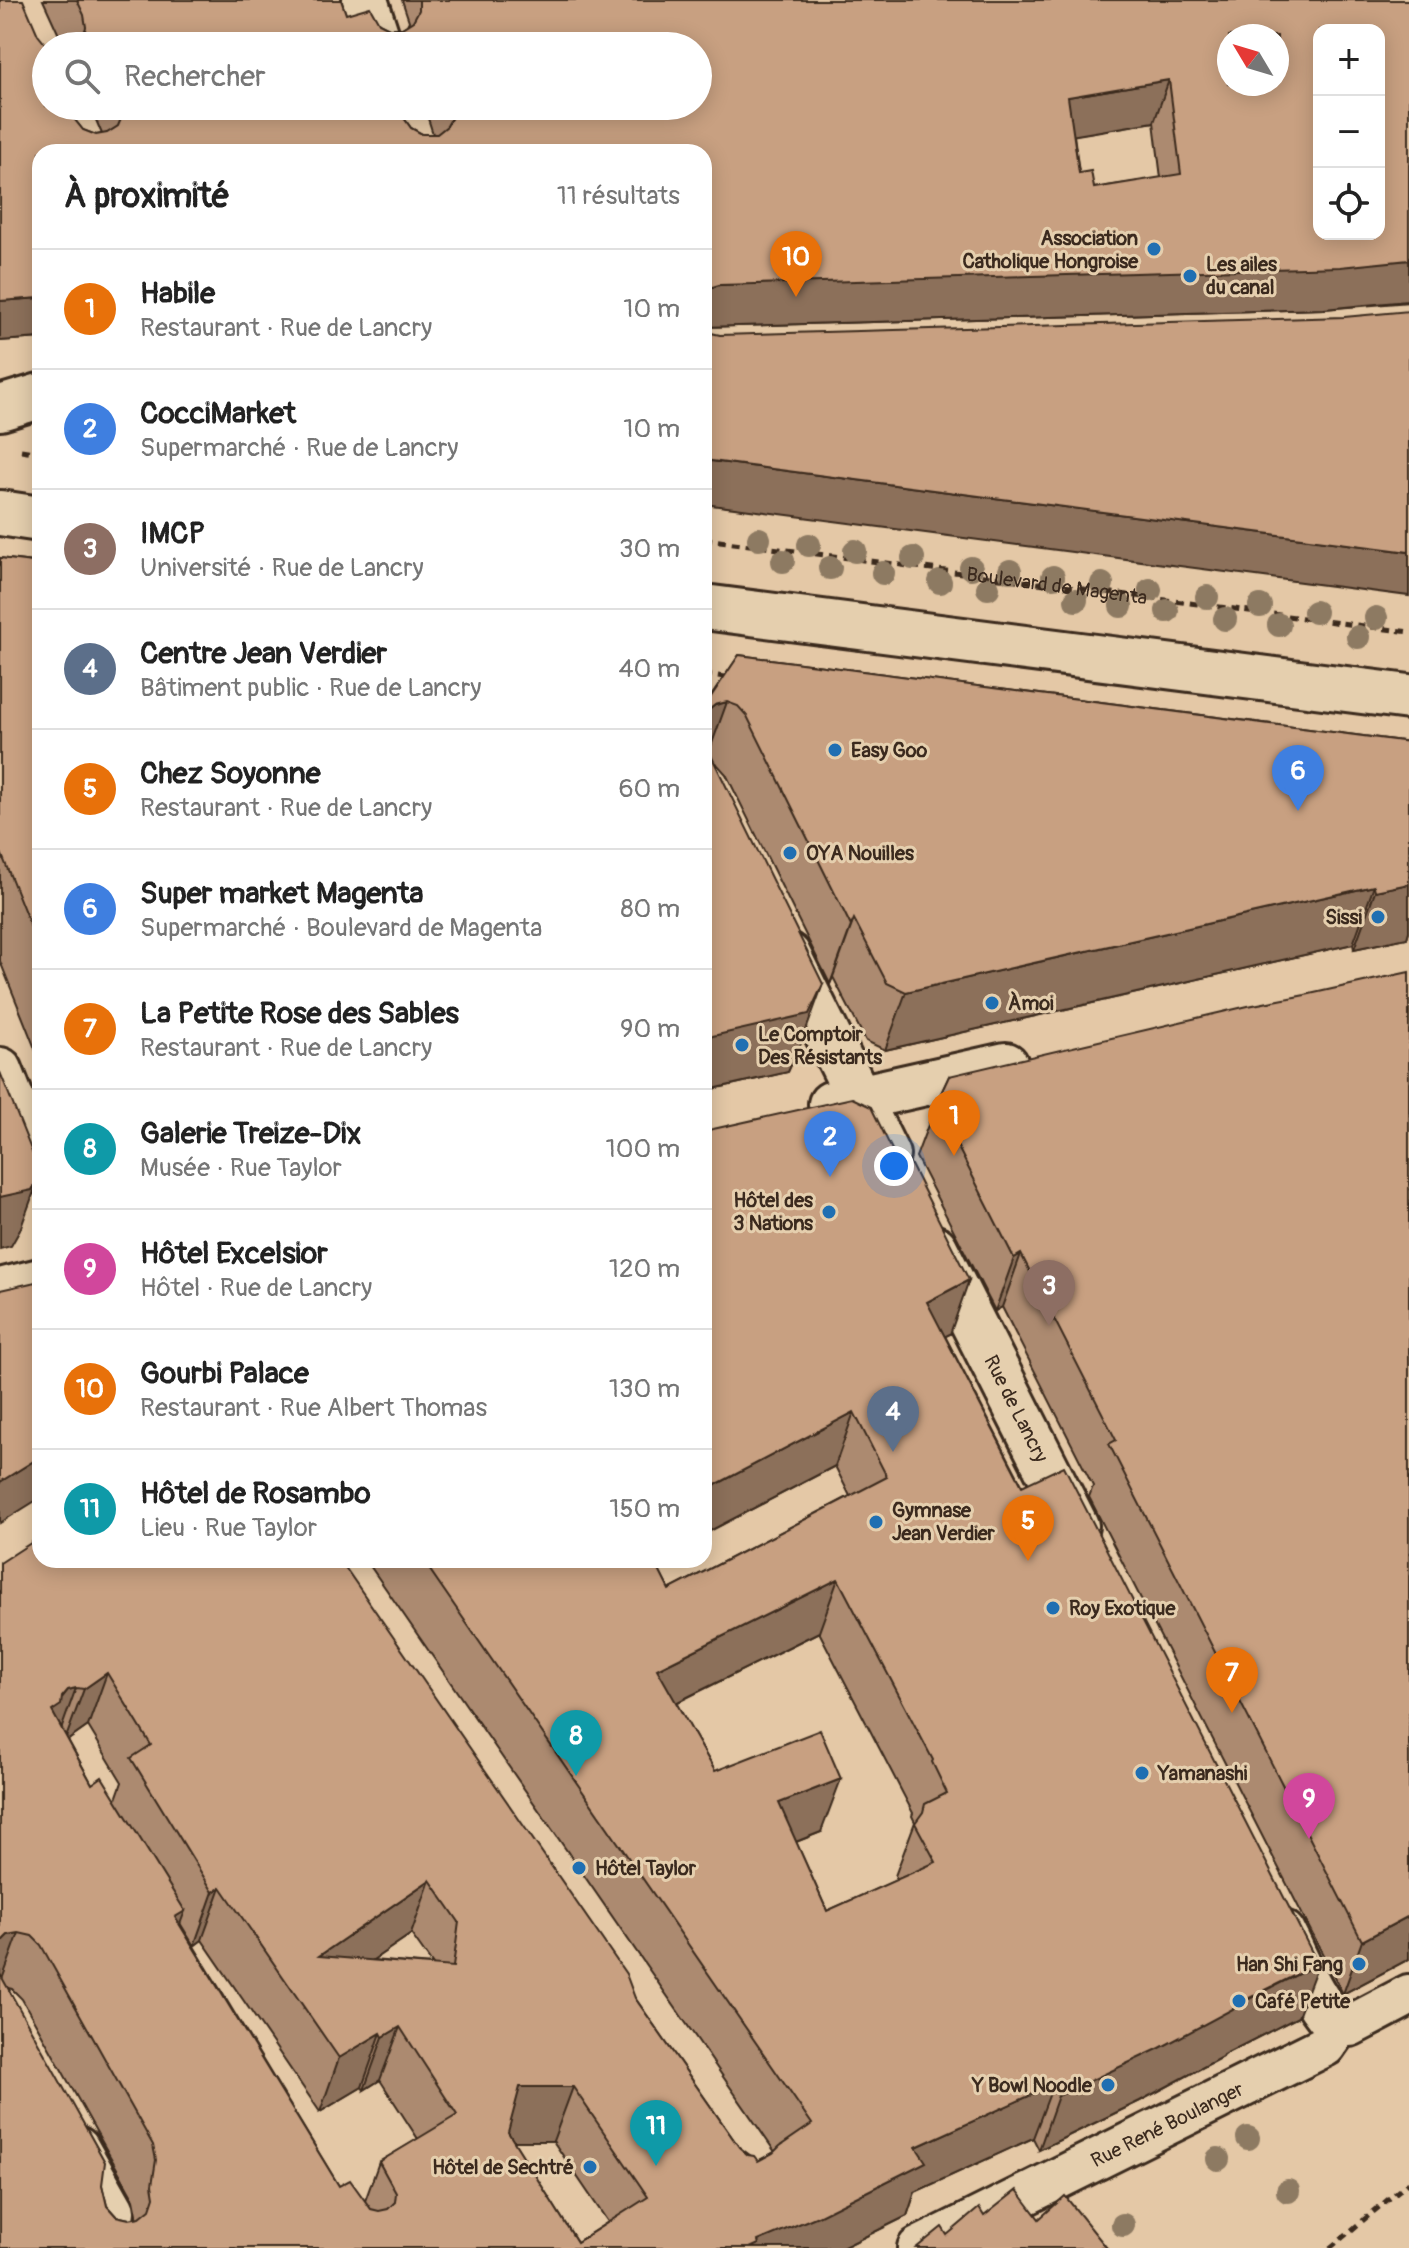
<!DOCTYPE html>
<html lang="fr">
<head>
<meta charset="utf-8">
<style>
	:root { --surface:#fff; --page:#f6f6f6; --text:#222; --muted:#767676; --line:#e0e0e0; --accent:#1f6fb2 }
	body { margin:0; font-family:Pangolin,sans-serif; background:var(--page); color:var(--text) }
	.controls { position:absolute; right:24px; top:24px; display:grid; overflow:hidden; border-radius:16px; box-shadow:0 4px 20px #0003 }
	.controls button { width:72px; height:72px; display:grid; place-items:center; padding:0; border:0; border-bottom:2px solid var(--line); background:var(--surface); color:var(--text); font:40px sans-serif }
	.compass { position:absolute; left:1217px; top:24px; width:72px; height:72px; border-radius:50%; background:var(--surface); box-shadow:0 4px 20px #0003; rotate:308deg }
	.you { position:absolute; left:894px; top:1166px; width:28px; height:28px; margin:-20px; border:6px solid #fff; border-radius:50%; background:#1a73e8; box-shadow:0 0 0 12px #1a73e833 }
	.badge { display:grid; place-items:center; width:52px; height:52px; border-radius:50%; background:var(--accent); color:#fff; font-size:26px; font-weight:700 }
	.pin { position:absolute; translate:-50% -66px; filter:drop-shadow(0 2px 4px #0008) }
	.pin::after { content:''; position:absolute; top:42px; width:28px; height:24px; background:inherit; clip-path:polygon(0 0,100% 0,50% 100%) }
	.list { margin:0; padding:0; list-style:none }
	h2 { display:flex; justify-content:space-between; align-items:center; height:104px; margin:0; padding:0 32px; font-size:34px }
	h2 small { font-size:26px; font-weight:400; color:var(--muted) }
	.list li { display:grid; grid-template-columns:52px 1fr auto; gap:24px; align-items:center; box-sizing:border-box; height:120px; padding:0 32px; border-top:2px solid var(--line) }
	.list b { display:block; font-size:30px; white-space:nowrap }
	.list p { margin:0; font-size:26px; white-space:nowrap; color:var(--muted) }
	.list em { font-size:26px; font-style:normal; color:var(--muted) }
	.icon { flex:none; width:44px; height:44px; fill:none; stroke:currentColor; stroke-width:2; stroke-linecap:round; stroke-linejoin:round }
	.map { position:relative; flex:none; width:1409px; height:2248px; overflow:hidden }
	.search { position:absolute; background:var(--surface); box-shadow:0 4px 20px #0003; left:32px; top:32px; width:680px; height:88px; display:flex; align-items:center; gap:20px; box-sizing:border-box; padding:0 28px; border-radius:44px; color:var(--muted); font-size:30px }
	.panel { position:absolute; background:var(--surface); box-shadow:0 4px 20px #0003; left:32px; top:144px; width:680px; height:1424px; border-radius:24px }
	.map>svg:first-child { display:block }
	.lines { fill:none; stroke-linecap:round; stroke-linejoin:round }
	.pedestrian-casing { stroke:#3b2a1e; stroke-width:46 }
	.minor-casing { stroke:#3b2a1e; stroke-width:50 }
	.primary-casing { stroke:#3b2a1e; stroke-width:50 }
	.path { stroke:#3b2a1e; stroke-width:5; stroke-dasharray:8 6; stroke-linecap:butt }
	.pedestrian { stroke:#e5cfae; stroke-width:40 }
	.minor { stroke:#e5cfae; stroke-width:44 }
	.primary { stroke:#e5cfae; stroke-width:44 }
	.tree { fill:#8d7a62 }
	.wall { fill:#ac8a6f; stroke:#3b2a1e; stroke-width:2; fill-rule:evenodd }
	.shaded-wall { fill:#8c705a; stroke:#3b2a1e; stroke-width:2 }
	.building { fill:#c8a081; stroke:#3b2a1e; stroke-width:2; fill-rule:evenodd }
	.poi-dot { fill:#1f6fb2; stroke:#e5cfae; stroke-width:3 }
	.labels { text-anchor:middle; dominant-baseline:central; stroke-width:6; stroke-linejoin:round; paint-order:stroke }
	.poi-label { font-size:20px; font-weight:bold; fill:#3b2a1e; stroke:#e5cfae; text-anchor:start }
	.street-label { font-size:20px; fill:#3b2a1e; stroke:#e5cfae }
</style>
</head>
<body>
<div class="map">
<svg width="1409" height="2248" viewBox="0 0 1409 2248">
	<rect width="100%" height="100%" fill="#e4c8a6"/>
	<filter id="ink" filterUnits="userSpaceOnUse"><feTurbulence type="fractalNoise" baseFrequency=".0125" numOctaves="2"/><feDisplacementMap in="SourceGraphic" scale="16" xChannelSelector="R" yChannelSelector="G"/><feConvolveMatrix kernelMatrix="1 2 1 2 8 2 1 2 1" color-interpolation-filters="sRGB"/></filter>
	<g filter="url(#ink)">
		<g class="lines">
			<defs>
				<g id="pedestrian">
					<path id="s2" d="M918 2248 1325 2046 1339 2026H1350L1409 1995"/>
				</g>
				<g id="minor">
					<polyline points="365,0 380,46"/>
					<polyline points="0,408 40,396"/>
					<polyline points="788,955 887,1155"/>
					<polyline points="0,1070 40,1171"/>
					<polyline points="831,1104 1006,1065"/>
					<path id="s3" d="M935 1248 1076 1526"/>
					<polyline points="0,1291 40,1281"/>
					<path d="M1283 1933C1298 1961 1314 2006 1339 2026"/>
					<polyline points="77,2149 112,2211 107,2242 110,2248"/>
				</g>
				<g id="primary">
					<polyline points="0,513 40,519"/>
					<polyline points="704,607 1409,697"/>
				</g>
			</defs>
			<use href="#pedestrian" class="pedestrian-casing"/>
			<use href="#minor" class="minor-casing"/>
			<use href="#primary" class="primary-casing"/>
			<g class="path">
				<polyline points="21,450 40,453"/>
				<path id="s1" d="M704 539 1409 632"/>
				<polyline points="704,674 731,678"/>
				<polyline points="1330,2248 1409,2182"/>
			</g>
			<use href="#pedestrian" class="pedestrian"/>
			<use href="#minor" class="minor"/>
			<use href="#primary" class="primary"/>
		</g>
		<g class="tree">
			<circle cx="759" cy="539" r="12"/>
			<circle cx="809" cy="545" r="12"/>
			<circle cx="855" cy="551" r="12"/>
			<circle cx="913" cy="558" r="12"/>
			<circle cx="783" cy="561" r="12"/>
			<circle cx="830" cy="568" r="12"/>
			<circle cx="971" cy="568" r="12"/>
			<circle cx="1010" cy="571" r="12"/>
			<circle cx="883" cy="573" r="12"/>
			<circle cx="1053" cy="577" r="12"/>
			<circle cx="940" cy="582" r="12"/>
			<circle cx="1102" cy="584" r="12"/>
			<circle cx="988" cy="588" r="12"/>
			<circle cx="1150" cy="590" r="12"/>
			<circle cx="1207" cy="597" r="12"/>
			<circle cx="1076" cy="600" r="12"/>
			<circle cx="1121" cy="606" r="12"/>
			<circle cx="1260" cy="606" r="12"/>
			<circle cx="1167" cy="611" r="12"/>
			<circle cx="1315" cy="612" r="12"/>
			<circle cx="1376" cy="618" r="12"/>
			<circle cx="1225" cy="619" r="12"/>
			<circle cx="1279" cy="625" r="12"/>
			<circle cx="1358" cy="637" r="12"/>
			<circle cx="1248" cy="2138" r="12"/>
			<circle cx="1218" cy="2159" r="12"/>
			<circle cx="1288" cy="2191" r="12"/>
			<circle cx="1123" cy="2225" r="12"/>
		</g>
		<g class="wall">
			<path d="M0 0 46 106 75 120 83 130 96 135 102 134 90 106H401L404 118 411 128 422 134H433L424 106H698V46H64L43 0H341L346 14 379 23 389 28H402L407 25 409 21 402 0H1409V302L1324 309 704 327V152H40V338L0 341ZM1154 122 1161 178 1094 188 1079 173 1074 135Z"/>
			<polygon points="0,558 40,563 40,1061 0,961"/>
			<polygon points="739,655 1409,742 1409,931 1407,938 1354,949 1353,944 885,1050 866,1041 833,977 830,984 726,774 717,764 715,763 802,1041 788,1072 704,1091 704,707"/>
			<polygon points="949,1076 1409,1959 1343,1994 1089,1497 1093,1486 1002,1307 995,1311 916,1157 936,1104"/>
			<path d="M704 1131 950 1334 945 1336 1298 2017 1223 2055 1222 2057 1140 2101 1039 2150 1033 2138 915 2192 907 2216 842 2248H0V1563L635 1998 739 2147 758 2161 775 2152 366 1560H655L654 1561 669 1590 850 1496 835 1466 704 1534ZM819 1632 913 1813 912 1816 915 1822 895 1876 897 1880 827 1911 796 1842 821 1832 715 1771 676 1703ZM88 1726 122 1782 116 1799 92 1784 68 1740ZM180 1923 194 1946 202 1940 320 2112 362 2087 364 2090 380 2080 418 2139 379 2162 365 2201 339 2186ZM411 1934 433 1965 372 1960ZM8 1988 12 1989 22 1999 134 2199 137 2214 136 2218 129 2219 116 2216 107 2206 102 2185ZM513 2141H553L608 2222 577 2242Z"/>
		</g>
		<g class="shaded-wall">
			<polygon points="418,40 415,46 397,46 405,41"/>
			<polygon points="1169,80 1154,122 1053,139 1068,97"/>
			<polygon points="1409,260 1409,295 1407,301 1324,309 704,327 704,291 706,289 719,285"/>
			<polygon points="40,298 40,338 0,341 0,301"/>
			<polygon points="704,460 1409,552 1409,596 704,504"/>
			<polygon points="727,702 706,760 704,761 704,714 715,705"/>
			<polygon points="1409,884 1409,931 1407,938 1354,949 1375,891"/>
			<polygon points="1374,886 1353,944 885,1050 906,992"/>
			<polygon points="854,919 833,977 830,984 851,926"/>
			<polygon points="823,984 802,1041 788,1072 704,1091 704,1038"/>
			<polygon points="40,1175 20,1230 11,1246 0,1249 0,1197"/>
			<polygon points="1021,1254 1002,1307 995,1311 1014,1258"/>
			<polygon points="969,1280 950,1334 908,1355 927,1302"/>
			<polygon points="854,1412 835,1466 704,1534 704,1491"/>
			<polygon points="40,1457 40,1498 0,1523 0,1482"/>
			<polygon points="838,1579 819,1632 637,1722 657,1669"/>
			<polygon points="107,1673 88,1726 64,1743 84,1689"/>
			<polygon points="76,1688 57,1741 52,1711 68,1690"/>
			<polygon points="841,1779 821,1832 760,1856 779,1803"/>
			<polygon points="430,1880 411,1934 304,2007 319,1956"/>
			<polygon points="221,1887 202,1940 194,1946 213,1892"/>
			<polygon points="185,1911 165,1964 175,1917"/>
			<polygon points="1409,1916 1409,1959 1343,1994 1362,1941"/>
			<polygon points="19,1933 0,1985 0,1943 8,1935"/>
			<polygon points="1318,1964 1298,2017 1223,2055 1222,2057 1140,2101 1039,2150 1058,2096"/>
			<polygon points="400,2027 380,2080 364,2090 383,2037"/>
			<polygon points="381,2033 362,2087 320,2112 339,2058"/>
			<polygon points="1053,2085 1033,2138 915,2192 907,2216 842,2248 750,2248 758,2241 916,2147"/>
			<polygon points="520,2087 573,2087 553,2141 501,2141"/>
		</g>
		<g class="building">
			<path d="M0 0H23L38 35 46 45 49 46H46V106H69L75 120 83 130 96 135 107 133 118 126 123 114 122 106H401L404 118 411 128 422 134H437L447 126 453 115 452 106H698V46H430L418 40 405 41 397 46H95L82 39 86 27 84 15 77 0H341L346 14 370 7 379 23 389 28H402L413 21 419 10V0H1409V260L1340 267 719 285 706 289 704 291V152H477V149L470 152H40V298L0 301ZM1319 30H1379V234H1319ZM1229 36H1277V84H1229ZM1169 80 1181 174 1094 188 1091 171 1079 173 1068 97Z"/>
			<polygon points="1409,311 1409,552 704,460 704,329 707,332 720,335 1344,317"/>
			<polygon points="0,558 40,563 40,950 0,850"/>
			<polygon points="739,655 1409,742 1409,884 1375,891 1374,886 906,992 887,983 854,919 851,926 747,716 738,706 727,702 715,705 704,714 704,707"/>
			<polygon points="704,741 823,984 809,1014 704,1038"/>
			<polygon points="1409,972 1409,1916 1362,1941 1109,1444 1116,1440 1021,1254 1014,1258 936,1104 949,1076 1248,1006 1305,995"/>
			<polygon points="0,1072 40,1172 40,1175 32,1190 0,1197"/>
			<path d="M852 1098 871 1107 903 1172 909 1161 969 1280 927 1302 1022 1486 1064 1466 1318 1964 1241 2002 1242 2004 1160 2048 1058 2096 1053 2085 916 2147 926 2162 818 2216 758 2241 759 2244 750 2248H0V1974L105 2162 102 2185 107 2206 116 2216 129 2219 140 2217 150 2209 154 2197 152 2185 156 2160 153 2145 41 1945 32 1936 19 1933 8 1935 0 1943V1563L40 1537V1560H340L626 1974 635 1998 739 2147 748 2155 754 2156 758 2161 773 2153 780 2146 812 2124 423 1560H654L669 1590 887 1477 854 1412 704 1491V1131ZM838 1579 933 1760 932 1762 947 1793 925 1804 923 1812 915 1823 936 1862 827 1911 779 1803 841 1779 820 1730 715 1771 657 1669ZM107 1673 151 1745 131 1758 213 1892 221 1887 339 2058 381 2033 383 2037 400 2027 457 2115 379 2162 396 2193 395 2202 388 2209 379 2211 371 2209 350 2180 339 2186 175 1917 185 1911 102 1777 92 1784 52 1711 61 1705 62 1697 68 1690 76 1688 84 1689ZM430 1880 459 1922 453 1967 319 1956ZM520 2087H573L648 2197 577 2242 508 2132Z"/>
			<polygon points="40,1281 40,1457 0,1482 0,1290"/>
			<polygon points="1017,2190 1039,2219 1065,2196 1107,2248 916,2248 942,2227 947,2235 979,2208 984,2216"/>
		</g>
	</g>
	<g class="poi-dot">
		<circle cx="1154" cy="249" r="8"/>
		<circle cx="1190" cy="276" r="8"/>
		<circle cx="835" cy="750" r="8"/>
		<circle cx="790" cy="853" r="8"/>
		<circle cx="1378" cy="917" r="8"/>
		<circle cx="992" cy="1003" r="8"/>
		<circle cx="742" cy="1045" r="8"/>
		<circle cx="829" cy="1212" r="8"/>
		<circle cx="876" cy="1522" r="8"/>
		<circle cx="1053" cy="1608" r="8"/>
		<circle cx="1142" cy="1773" r="8"/>
		<circle cx="579" cy="1868" r="8"/>
		<circle cx="1359" cy="1964" r="8"/>
		<circle cx="1239" cy="2001" r="8"/>
		<circle cx="1108" cy="2085" r="8"/>
		<circle cx="590" cy="2167" r="8"/>
	</g>
	<g class="labels">
		<g class="poi-label">
			<text x="1138" y="238" text-anchor="end">Association<tspan x="1138" dy="23">Catholique Hongroise</tspan></text>
			<text x="1206" y="264">Les ailes<tspan x="1206" dy="23">du canal</tspan></text>
			<text x="851" y="750">Easy Goo</text>
			<text x="806" y="853">OYA Nouilles</text>
			<text x="1362" y="917" text-anchor="end">Sissi</text>
			<text x="1008" y="1003">Àmoi</text>
			<text x="758" y="1034">Le Comptoir<tspan x="758" dy="23">Des Résistants</tspan></text>
			<text x="813" y="1200" text-anchor="end">Hôtel des<tspan x="813" dy="23">3 Nations</tspan></text>
			<text x="892" y="1510">Gymnase<tspan x="892" dy="23">Jean Verdier</tspan></text>
			<text x="1069" y="1608">Roy Exotique</text>
			<text x="1158" y="1773">Yamanashi</text>
			<text x="595" y="1868">Hôtel Taylor</text>
			<text x="1343" y="1964" text-anchor="end">Han Shi Fang</text>
			<text x="1255" y="2001">Café Petite</text>
			<text x="1092" y="2085" text-anchor="end">Y Bowl Noodle</text>
			<text x="574" y="2167" text-anchor="end">Hôtel de Sechtré</text>
		</g>
		<g class="street-label">
			<text stroke="none"><textPath href="#s1" startOffset="356">Boulevard de Magenta</textPath></text>
			<text stroke="none"><textPath href="#s3" startOffset="180">Rue de Lancry</textPath></text>
			<text stroke="none"><textPath href="#s2" startOffset="278">Rue René Boulanger</textPath></text>
		</g>
	</g>
</svg>
<div class="controls">
<button>+</button>
<button>−</button>
<button><svg class="icon" aria-label="locate" viewBox="0 0 24 24"><circle cx="12" cy="12" r="6"/><path d="M12 2v4M12 18v4M2 12h4M18 12h4"/></svg></button>
</div>
<svg class="compass" viewBox="-18 -18 36 36"><path d="M0-13l5 13h-10z" fill="#e53935"/><path d="M0 13l5-13h-10z" fill="#767676"/></svg>
<div class="you"></div>
<div class="pin badge" style="left:954px;top:1156px;background:#e8710a">1</div>
<div class="pin badge" style="left:830px;top:1177px;background:#3f7fe0">2</div>
<div class="pin badge" style="left:1049px;top:1326px;background:#8d6e63">3</div>
<div class="pin badge" style="left:893px;top:1452px;background:#5c6f8a">4</div>
<div class="pin badge" style="left:1028px;top:1561px;background:#e8710a">5</div>
<div class="pin badge" style="left:1298px;top:811px;background:#3f7fe0">6</div>
<div class="pin badge" style="left:1232px;top:1713px;background:#e8710a">7</div>
<div class="pin badge" style="left:576px;top:1776px;background:#0f9aa8">8</div>
<div class="pin badge" style="left:1309px;top:1839px;background:#d1479c">9</div>
<div class="pin badge" style="left:796px;top:297px;background:#e8710a">10</div>
<div class="pin badge" style="left:656px;top:2166px;background:#0f9aa8">11</div>
<div class="search"><svg class="icon" aria-label="search" viewBox="0 0 24 24"><circle cx="10" cy="10" r="6"/><path d="M15 15l6 6"/></svg>Rechercher</div>
<section class="panel">
<h2>À proximité<small>11 résultats</small></h2>
<ul class="list">
<li><span class="badge" style="background:#e8710a">1</span><div><b>Habile</b><p>Restaurant · Rue de Lancry</p></div><em>10 m</em></li>
<li><span class="badge" style="background:#3f7fe0">2</span><div><b>CocciMarket</b><p>Supermarché · Rue de Lancry</p></div><em>10 m</em></li>
<li><span class="badge" style="background:#8d6e63">3</span><div><b>IMCP</b><p>Université · Rue de Lancry</p></div><em>30 m</em></li>
<li><span class="badge" style="background:#5c6f8a">4</span><div><b>Centre Jean Verdier</b><p>Bâtiment public · Rue de Lancry</p></div><em>40 m</em></li>
<li><span class="badge" style="background:#e8710a">5</span><div><b>Chez Soyonne</b><p>Restaurant · Rue de Lancry</p></div><em>60 m</em></li>
<li><span class="badge" style="background:#3f7fe0">6</span><div><b>Super market Magenta</b><p>Supermarché · Boulevard de Magenta</p></div><em>80 m</em></li>
<li><span class="badge" style="background:#e8710a">7</span><div><b>La Petite Rose des Sables</b><p>Restaurant · Rue de Lancry</p></div><em>90 m</em></li>
<li><span class="badge" style="background:#0f9aa8">8</span><div><b>Galerie Treize-Dix</b><p>Musée · Rue Taylor</p></div><em>100 m</em></li>
<li><span class="badge" style="background:#d1479c">9</span><div><b>Hôtel Excelsior</b><p>Hôtel · Rue de Lancry</p></div><em>120 m</em></li>
<li><span class="badge" style="background:#e8710a">10</span><div><b>Gourbi Palace</b><p>Restaurant · Rue Albert Thomas</p></div><em>130 m</em></li>
<li><span class="badge" style="background:#0f9aa8">11</span><div><b>Hôtel de Rosambo</b><p>Lieu · Rue Taylor</p></div><em>150 m</em></li>
</ul>
</section>
</div>
</body>
</html>
